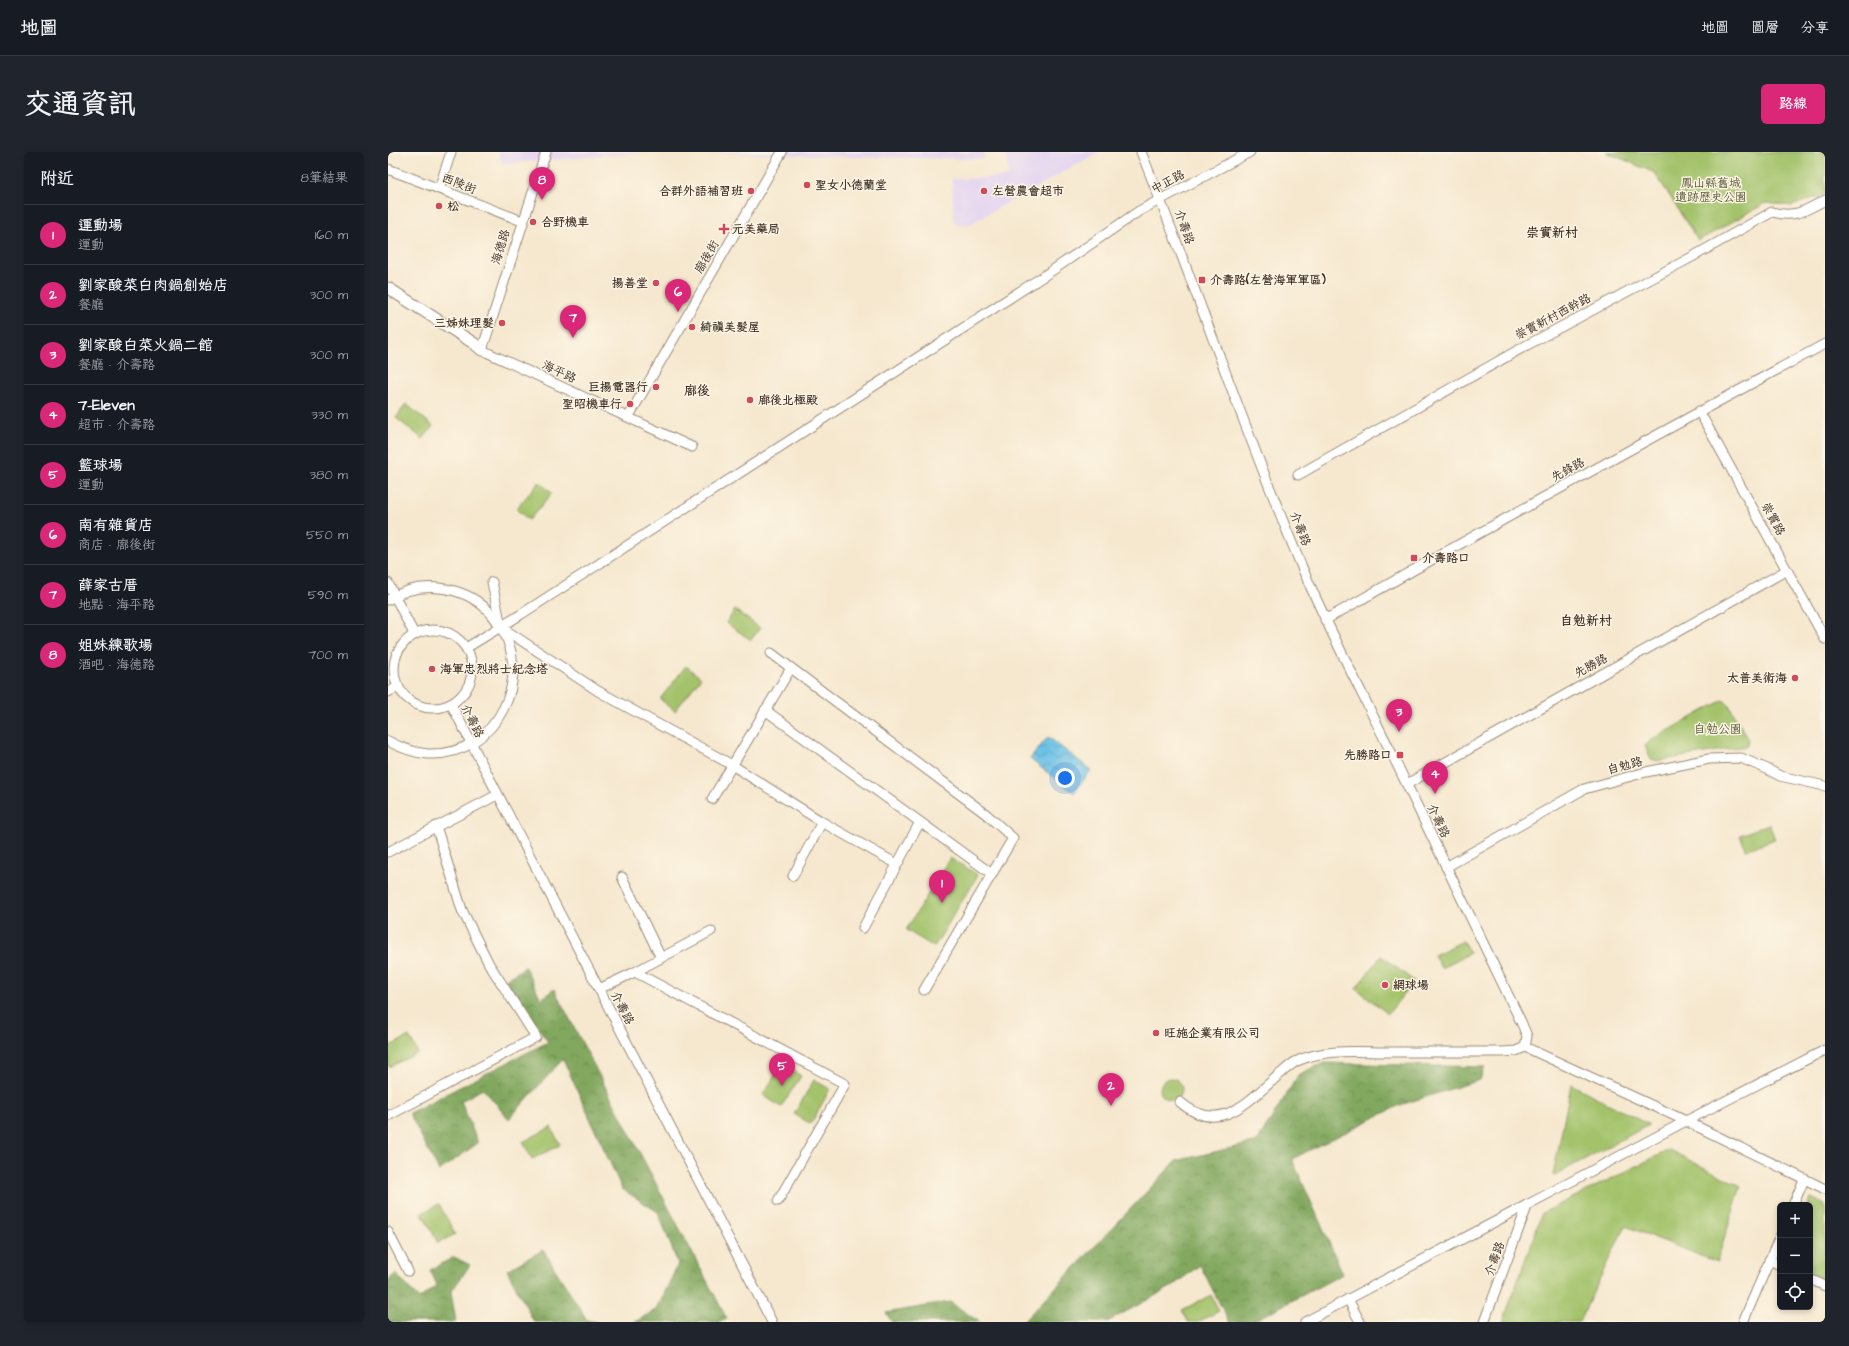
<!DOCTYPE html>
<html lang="zh-TW">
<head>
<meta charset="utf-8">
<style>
	:root { --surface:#171b24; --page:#20242c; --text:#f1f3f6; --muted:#9ea1a6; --line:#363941; --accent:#db2777 }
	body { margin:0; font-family:"Architects Daughter","LXGW WenKai TC",sans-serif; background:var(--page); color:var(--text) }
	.controls { position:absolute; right:12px; bottom:12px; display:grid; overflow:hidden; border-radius:6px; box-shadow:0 2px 6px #0003 }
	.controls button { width:36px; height:36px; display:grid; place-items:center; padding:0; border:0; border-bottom:1px solid var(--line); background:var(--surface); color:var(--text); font:20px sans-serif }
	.you { position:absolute; left:677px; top:626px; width:14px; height:14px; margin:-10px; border:3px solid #fff; border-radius:50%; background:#1a73e8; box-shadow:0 0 0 6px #1a73e833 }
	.badge { display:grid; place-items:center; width:26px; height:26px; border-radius:50%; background:var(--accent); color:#fff; font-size:13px; font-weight:700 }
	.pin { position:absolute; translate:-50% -33px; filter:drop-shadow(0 1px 2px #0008) }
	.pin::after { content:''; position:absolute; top:21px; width:14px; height:12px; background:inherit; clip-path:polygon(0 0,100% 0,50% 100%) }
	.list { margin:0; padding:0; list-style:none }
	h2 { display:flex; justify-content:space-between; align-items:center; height:52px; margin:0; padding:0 16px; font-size:17px }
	h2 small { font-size:13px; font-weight:400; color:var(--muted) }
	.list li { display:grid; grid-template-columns:26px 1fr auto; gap:12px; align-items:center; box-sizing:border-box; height:60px; padding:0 16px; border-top:1px solid var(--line) }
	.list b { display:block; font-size:15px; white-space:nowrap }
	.list p { margin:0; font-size:13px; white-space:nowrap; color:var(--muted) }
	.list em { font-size:13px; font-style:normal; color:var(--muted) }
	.icon { flex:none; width:22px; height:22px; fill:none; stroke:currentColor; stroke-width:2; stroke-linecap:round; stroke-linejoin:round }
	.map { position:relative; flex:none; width:1437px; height:1170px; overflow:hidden; border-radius:6px }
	header { display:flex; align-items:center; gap:24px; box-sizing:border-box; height:56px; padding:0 20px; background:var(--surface); border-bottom:1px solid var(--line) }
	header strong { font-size:19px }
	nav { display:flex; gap:22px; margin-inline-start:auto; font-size:14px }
	.intro { display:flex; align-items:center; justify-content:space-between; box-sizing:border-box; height:96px; padding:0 24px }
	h1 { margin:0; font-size:28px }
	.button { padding:10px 18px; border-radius:6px; background:var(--accent); color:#fff; font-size:14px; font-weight:700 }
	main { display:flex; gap:24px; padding:0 24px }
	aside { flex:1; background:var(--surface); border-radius:6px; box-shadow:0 2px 6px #0003 }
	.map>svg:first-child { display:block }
	.built { fill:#e3d3f2 }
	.green { fill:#a3c26a; stroke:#6f7644 }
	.forest { fill:url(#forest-crowns); stroke:#5e693e }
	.water { fill:url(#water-waves); stroke:#527682 }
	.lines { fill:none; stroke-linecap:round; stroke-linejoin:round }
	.minor-casing { stroke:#988976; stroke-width:11 }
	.tertiary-casing { stroke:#988976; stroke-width:13 }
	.minor { stroke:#fff; stroke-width:9 }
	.tertiary { stroke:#fff; stroke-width:11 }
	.poi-dot { fill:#d1495b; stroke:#fcf5e5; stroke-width:1.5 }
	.labels { text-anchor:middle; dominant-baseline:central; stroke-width:3; stroke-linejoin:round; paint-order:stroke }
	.street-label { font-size:12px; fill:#3b2a1e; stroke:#fcf5e5 }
	.park-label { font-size:12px; fill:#5a5835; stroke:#fcf5e5 }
	.poi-label { font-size:12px; font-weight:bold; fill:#3b2a1e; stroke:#fcf5e5; text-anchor:start }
	.neighbourhood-label { font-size:13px; font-weight:bold; fill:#3b2a1e; stroke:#fcf5e5 }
</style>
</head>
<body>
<header>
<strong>地圖</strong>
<nav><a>地圖</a><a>圖層</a><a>分享</a></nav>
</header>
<div class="intro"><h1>交通資訊</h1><a class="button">路線</a></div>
<main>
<aside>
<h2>附近<small>8筆結果</small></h2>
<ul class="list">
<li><span class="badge">1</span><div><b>運動場</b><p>運動</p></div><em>160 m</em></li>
<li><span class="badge">2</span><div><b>劉家酸菜白肉鍋創始店</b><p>餐廳</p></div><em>300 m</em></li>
<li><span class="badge">3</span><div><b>劉家酸白菜火鍋二館</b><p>餐廳 · 介壽路</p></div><em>300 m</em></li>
<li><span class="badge">4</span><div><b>7-Eleven</b><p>超市 · 介壽路</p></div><em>330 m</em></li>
<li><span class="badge">5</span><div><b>籃球場</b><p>運動</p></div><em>380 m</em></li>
<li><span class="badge">6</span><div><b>南有雜貨店</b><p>商店 · 廍後街</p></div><em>550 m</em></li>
<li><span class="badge">7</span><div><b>薛家古厝</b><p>地點 · 海平路</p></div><em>590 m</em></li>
<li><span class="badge">8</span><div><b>姐妹練歌場</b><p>酒吧 · 海德路</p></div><em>700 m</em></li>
</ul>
</aside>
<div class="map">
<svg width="1437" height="1170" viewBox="0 0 1437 1170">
	<defs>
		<pattern id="forest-crowns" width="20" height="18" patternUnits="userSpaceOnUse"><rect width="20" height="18" fill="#82a85e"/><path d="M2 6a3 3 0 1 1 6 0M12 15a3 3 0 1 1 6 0" fill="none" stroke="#6c894d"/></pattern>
		<pattern id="water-waves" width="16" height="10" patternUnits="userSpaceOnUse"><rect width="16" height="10" fill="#69c1e6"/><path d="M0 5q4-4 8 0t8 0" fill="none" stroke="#589dba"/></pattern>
	</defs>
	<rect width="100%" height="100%" fill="#fcf5e5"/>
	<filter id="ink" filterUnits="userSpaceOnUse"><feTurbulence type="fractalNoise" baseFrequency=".025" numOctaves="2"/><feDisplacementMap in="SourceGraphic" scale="8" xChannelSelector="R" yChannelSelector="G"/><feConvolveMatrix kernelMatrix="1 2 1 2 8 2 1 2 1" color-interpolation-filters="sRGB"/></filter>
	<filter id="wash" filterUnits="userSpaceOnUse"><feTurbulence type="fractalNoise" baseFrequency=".012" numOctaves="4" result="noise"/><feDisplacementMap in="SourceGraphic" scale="16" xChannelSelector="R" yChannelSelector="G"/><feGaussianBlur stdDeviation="0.9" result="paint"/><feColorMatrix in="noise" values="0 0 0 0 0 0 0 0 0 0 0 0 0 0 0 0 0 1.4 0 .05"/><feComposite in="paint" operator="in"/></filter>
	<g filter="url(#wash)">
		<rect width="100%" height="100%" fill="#f6e8cf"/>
		<g class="built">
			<polygon points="110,0 258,0 115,12"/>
			<polygon points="302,0 596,0 596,7 467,5"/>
			<polygon points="617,0 711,0 580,73 566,71 564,27 621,25"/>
		</g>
		<g class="green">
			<polygon points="1218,0 1437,0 1437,42 1404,54 1378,51 1310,89 1267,21"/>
			<polygon points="18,252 45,274 35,287 8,266"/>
			<polygon points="151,330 164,341 141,368 128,357"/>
			<polygon points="347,458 372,476 363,488 338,471"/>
			<polygon points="298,514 313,526 287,559 272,547"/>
			<polygon points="1335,548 1340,551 1360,588 1359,594 1269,609 1263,607 1257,594 1262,589"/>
			<polygon points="1381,672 1387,687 1358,698 1352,683"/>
			<polygon points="562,706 590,723 546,795 518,778"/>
			<polygon points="1075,789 1082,801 1053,816 1046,803"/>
			<polygon points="993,804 1026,829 1000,862 968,836"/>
			<polygon points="21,884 30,901 1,915 0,895"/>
			<polygon points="394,912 413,924 393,955 375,943"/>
			<circle cx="783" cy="937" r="11"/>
			<polygon points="426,928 442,937 423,972 406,962"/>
			<polygon points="1183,932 1261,973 1165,1024"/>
			<polygon points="163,975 172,993 144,1007 135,990"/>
			<polygon points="1281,998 1353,1034 1329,1110 1237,1074 1191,1170 1115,1170 1154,1061"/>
			<polygon points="1423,1046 1437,1052 1437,1128 1422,1121 1422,1053 1420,1053"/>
			<polygon points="51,1052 67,1082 50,1091 34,1061"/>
			<polygon points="823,1143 831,1159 810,1170 800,1170 794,1158"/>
		</g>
		<g class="forest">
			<polygon points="137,815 153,847 166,837 339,1167 332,1170 247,1170 269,1157 290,1112 270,1060 234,1037 175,907 121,967 95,937 73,949 90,991 51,1019 21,961 160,890 118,828"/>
			<polygon points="936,911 1097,915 1092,928 1012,953 904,1007 955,1122 863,1170 841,1170 812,1113 783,1135 719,1170 635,1170 788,1009 869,990 911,922"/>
			<polygon points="155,1098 199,1168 209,1170 146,1170 119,1118"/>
			<polygon points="66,1105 82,1113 63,1140 68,1170 0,1170 0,1128 8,1122 31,1147 49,1133 42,1118"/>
			<polygon points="562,1150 592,1170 504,1170 498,1161"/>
		</g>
		<polygon class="water" points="660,585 703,618 686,641 642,607"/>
	</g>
	<g filter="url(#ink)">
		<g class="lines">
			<defs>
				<g id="minor">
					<polyline points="158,0 94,198 304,295"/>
					<path d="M753 0C810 139 857 282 916 420 947 491 984 560 1018 631 1057 711 1095 792 1134 872L1139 884 1137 895"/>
					<polyline points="0,17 134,69"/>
					<polyline points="51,37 63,0"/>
					<polyline points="1311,259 1437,487"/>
					<polyline points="241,264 394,0"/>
					<path d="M910 323 1141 192 1304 105 1384 60C1407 66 1417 59 1437 48"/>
					<polyline points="104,430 113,475 210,539 344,613 434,670 509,712"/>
					<polyline points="0,431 26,482"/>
					<path d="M0 448C20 435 44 433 67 439 84 444 98 454 108 468 150 522 109 605 40 602 26 601 13 596 0 589"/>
					<path d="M937 468C1103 374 1269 282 1437 192"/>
					<circle cx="45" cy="517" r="39"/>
					<polyline points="78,496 132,463 665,118 751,59 862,0"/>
					<polyline points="383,501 598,662 625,686 536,838"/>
					<polyline points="0,540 10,535"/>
					<polyline points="63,552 384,1170"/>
					<polyline points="377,558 604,722"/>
					<polyline points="1019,632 1399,418"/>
					<polyline points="324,647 403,516"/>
					<polyline points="0,700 109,643"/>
					<polyline points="1058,715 1196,637 1258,620 1321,607 1353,606 1379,617 1392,624 1437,634"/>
					<polyline points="405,724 434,670"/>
					<polyline points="234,725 273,806"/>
					<polyline points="475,776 532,670"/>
					<polyline points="247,820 323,779"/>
					<polyline points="211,837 247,820 457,932 390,1049"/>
					<polyline points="1137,895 1298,969 1437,1037"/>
					<path d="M792 950C832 985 861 948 892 922 897 918 903 912 909 909 937 896 971 900 1002 900 1039 900 1077 900 1114 900L1128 899 1137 895"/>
					<polyline points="0,964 148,885 101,812 74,758 48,674"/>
					<polyline points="1405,1053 1416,1028"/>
					<polyline points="0,1080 20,1119"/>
					<polyline points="1381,1108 1392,1113"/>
					<polyline points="1422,1127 1437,1134"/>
					<polyline points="960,1147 972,1170"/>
					<polyline points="917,1170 1298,969 1437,898"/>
					<polyline points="1096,1170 1140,1052"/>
					<polyline points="1355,1170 1392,1084"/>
				</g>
				<polyline id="tertiary" points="0,136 87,192 94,198"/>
			</defs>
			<use href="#minor" class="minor-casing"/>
			<use href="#tertiary" class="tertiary-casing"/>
			<use href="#minor" class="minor"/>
			<use href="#tertiary" class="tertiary"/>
		</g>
	</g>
	<g class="poi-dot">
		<circle cx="419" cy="33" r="4"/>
		<circle cx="363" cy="39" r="4"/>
		<circle cx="596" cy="39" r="4"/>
		<circle cx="51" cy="54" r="4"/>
		<circle cx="145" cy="70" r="4"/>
		<path d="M334 71h4v4h4v4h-4v4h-4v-4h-4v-4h4z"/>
		<rect x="810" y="124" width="8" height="8" rx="2"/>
		<circle cx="268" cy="131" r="4"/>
		<circle cx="114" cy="171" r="4"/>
		<circle cx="304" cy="175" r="4"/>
		<circle cx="268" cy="235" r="4"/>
		<circle cx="362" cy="248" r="4"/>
		<circle cx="242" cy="252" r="4"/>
		<rect x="1022" y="402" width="8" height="8" rx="2"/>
		<circle cx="44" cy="517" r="4"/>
		<circle cx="1407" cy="526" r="4"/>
		<rect x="1008" y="599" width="8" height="8" rx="2"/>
		<circle cx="997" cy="833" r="4"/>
		<circle cx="768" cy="881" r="4"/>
	</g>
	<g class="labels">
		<g class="street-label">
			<text transform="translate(780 30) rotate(-28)">中正路</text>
			<text transform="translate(71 32) rotate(21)">西陵街</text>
			<text transform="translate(796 75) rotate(71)">介壽路</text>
			<text transform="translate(113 95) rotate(-73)">海德路</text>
			<text transform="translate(319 105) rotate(-60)">廍後街</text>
			<text transform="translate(1165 165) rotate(-28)">崇實新村西幹路</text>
			<text transform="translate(171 220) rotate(25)">海平路</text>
			<text transform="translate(1180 318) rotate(-29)">先鋒路</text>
			<text transform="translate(1385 367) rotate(61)">崇實路</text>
			<text transform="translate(912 377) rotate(68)">介壽路</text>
			<text transform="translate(1203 514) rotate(-29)">先勝路</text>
			<text transform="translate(84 569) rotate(63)">介壽路</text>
			<text transform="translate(1237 614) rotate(-15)">自勉路</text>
			<text transform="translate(1050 669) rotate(64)">介壽路</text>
			<text transform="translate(234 856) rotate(62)">介壽路</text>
			<text transform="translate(1107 1107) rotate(-70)">介壽路</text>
		</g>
		<g class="park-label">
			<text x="1323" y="31">鳳山縣舊城<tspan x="1323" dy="14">遺跡歷史公園</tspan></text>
			<text x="1330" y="577">自勉公園</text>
		</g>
		<g class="poi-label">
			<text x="427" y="33">聖女小德蘭堂</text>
			<text x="355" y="39" text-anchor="end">合群外語補習班</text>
			<text x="604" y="39">左營農會超市</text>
			<text x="59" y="54">松</text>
			<text x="153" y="70">合野機車</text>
			<text x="344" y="77">元美藥局</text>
			<text x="822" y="128">介壽路(左營海軍軍區)</text>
			<text x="260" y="131" text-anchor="end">揚善堂</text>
			<text x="106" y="171" text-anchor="end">三姊妹理髮</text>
			<text x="312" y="175">綺禛美髮屋</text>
			<text x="260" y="235" text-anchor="end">巨揚電器行</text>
			<text x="370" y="248">廍後北極殿</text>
			<text x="234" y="252" text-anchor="end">聖昭機車行</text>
			<text x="1034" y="406">介壽路口</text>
			<text x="52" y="517">海軍忠烈將士紀念塔</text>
			<text x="1399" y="526" text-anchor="end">太普美術海</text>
			<text x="1004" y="603" text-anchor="end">先勝路口</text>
			<text x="1005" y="833">網球場</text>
			<text x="776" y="881">旺施企業有限公司</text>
		</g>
		<g class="neighbourhood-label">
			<text x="1164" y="81">崇實新村</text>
			<text x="309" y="239">廍後</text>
			<text x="1198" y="469">自勉新村</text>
		</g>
	</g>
</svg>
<div class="controls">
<button>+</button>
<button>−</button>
<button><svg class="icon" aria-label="locate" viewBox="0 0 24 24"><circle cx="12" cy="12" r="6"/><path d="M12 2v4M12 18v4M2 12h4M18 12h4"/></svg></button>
</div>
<div class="you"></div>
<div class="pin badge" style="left:554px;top:751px">1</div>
<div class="pin badge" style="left:723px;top:954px">2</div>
<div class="pin badge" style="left:1011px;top:580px">3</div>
<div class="pin badge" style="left:1047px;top:642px">4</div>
<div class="pin badge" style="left:394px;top:934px">5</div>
<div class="pin badge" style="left:290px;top:160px">6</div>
<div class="pin badge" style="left:185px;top:186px">7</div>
<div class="pin badge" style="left:154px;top:48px">8</div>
</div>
</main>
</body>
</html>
